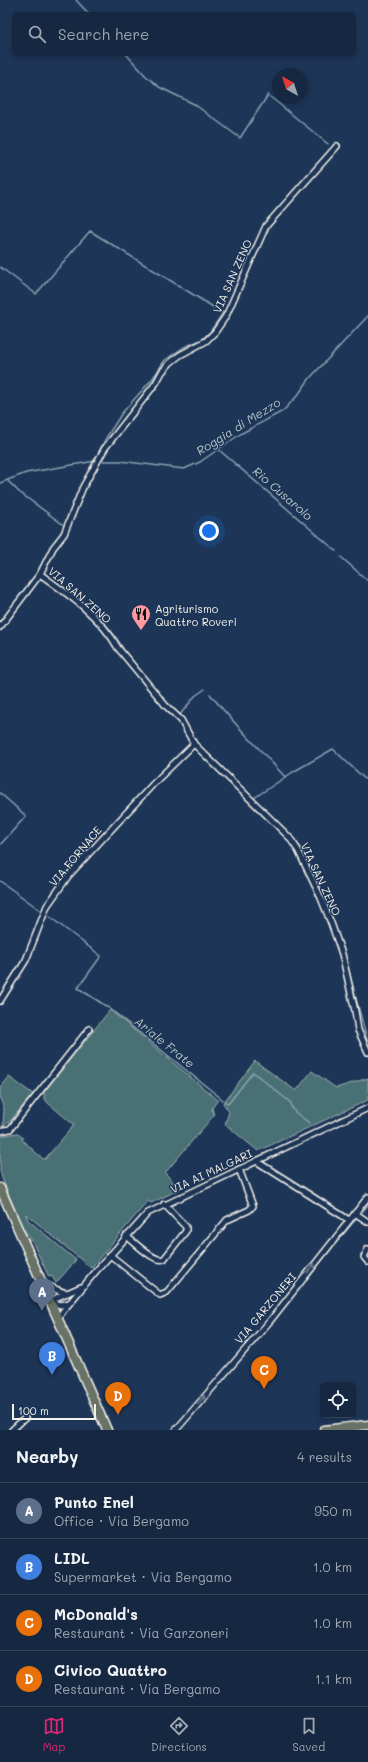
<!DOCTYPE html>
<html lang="en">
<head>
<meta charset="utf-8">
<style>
	:root { --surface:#162841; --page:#1f3048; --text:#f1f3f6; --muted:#9ea6b1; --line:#35445a; --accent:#db2777 }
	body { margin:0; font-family:Mali,sans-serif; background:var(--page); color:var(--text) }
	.controls { position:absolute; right:12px; bottom:12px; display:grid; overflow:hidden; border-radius:6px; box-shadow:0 2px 6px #0003 }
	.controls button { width:36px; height:36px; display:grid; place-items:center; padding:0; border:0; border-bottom:1px solid var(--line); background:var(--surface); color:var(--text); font:20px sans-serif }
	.compass { position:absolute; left:272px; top:68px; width:36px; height:36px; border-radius:50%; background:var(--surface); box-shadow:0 2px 6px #0003; rotate:321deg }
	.scale { position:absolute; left:12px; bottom:10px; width:84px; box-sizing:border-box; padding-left:4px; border:2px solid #f4f1e8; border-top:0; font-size:11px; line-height:14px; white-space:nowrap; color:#f4f1e8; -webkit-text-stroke:3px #1d3557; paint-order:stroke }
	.you { position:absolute; left:209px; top:531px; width:14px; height:14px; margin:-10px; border:3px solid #fff; border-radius:50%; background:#1a73e8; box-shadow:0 0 0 6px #1a73e833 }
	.badge { display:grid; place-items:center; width:26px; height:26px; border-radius:50%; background:var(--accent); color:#fff; font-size:13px; font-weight:700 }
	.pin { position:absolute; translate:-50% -33px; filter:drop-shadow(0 1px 2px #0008) }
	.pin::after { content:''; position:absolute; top:21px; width:14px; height:12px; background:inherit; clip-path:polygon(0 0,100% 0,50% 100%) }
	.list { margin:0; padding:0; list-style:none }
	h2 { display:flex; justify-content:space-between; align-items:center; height:52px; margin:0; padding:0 16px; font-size:17px }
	h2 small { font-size:13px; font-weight:400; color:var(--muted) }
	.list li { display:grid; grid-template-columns:26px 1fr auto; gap:12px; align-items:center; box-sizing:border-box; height:56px; padding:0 16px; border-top:1px solid var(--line) }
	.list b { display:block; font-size:15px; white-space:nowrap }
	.list p { margin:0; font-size:13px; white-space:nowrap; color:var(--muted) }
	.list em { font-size:13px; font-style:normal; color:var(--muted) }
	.icon { flex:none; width:22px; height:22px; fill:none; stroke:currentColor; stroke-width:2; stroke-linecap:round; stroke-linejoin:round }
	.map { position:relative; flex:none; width:368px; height:1430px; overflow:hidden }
	.search { position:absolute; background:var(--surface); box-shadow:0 2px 6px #0003; left:12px; right:12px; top:12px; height:44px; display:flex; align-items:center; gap:10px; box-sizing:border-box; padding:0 14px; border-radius:6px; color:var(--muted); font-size:15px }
	.sheet { height:276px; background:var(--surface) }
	nav { display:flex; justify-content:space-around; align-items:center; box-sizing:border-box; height:56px; border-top:1px solid var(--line); background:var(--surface); font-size:11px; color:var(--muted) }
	nav a { display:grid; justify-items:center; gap:2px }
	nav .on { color:var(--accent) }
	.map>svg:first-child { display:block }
	.green { fill:#487075; stroke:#9eb0ae }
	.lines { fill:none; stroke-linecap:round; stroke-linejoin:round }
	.stream { stroke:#8aa3b0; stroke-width:1.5 }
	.street-casing { stroke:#f4f1e8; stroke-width:8 }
	.primary-casing { stroke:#f4f1e8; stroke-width:11 }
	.street { stroke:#1d3557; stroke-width:5 }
	.primary { stroke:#697266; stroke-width:8 }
	.oneway { stroke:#68778a }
	.labels { text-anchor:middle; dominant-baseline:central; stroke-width:3; stroke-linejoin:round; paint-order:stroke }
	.street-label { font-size:11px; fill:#f4f1e8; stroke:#1d3557 }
	.poi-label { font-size:11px; fill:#f4f1e8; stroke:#1d3557; text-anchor:start }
	.water-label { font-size:12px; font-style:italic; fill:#b6c4c7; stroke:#1d3557 }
</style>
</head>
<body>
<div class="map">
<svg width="368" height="1430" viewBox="0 0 368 1430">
	<rect width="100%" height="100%" fill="#1d3557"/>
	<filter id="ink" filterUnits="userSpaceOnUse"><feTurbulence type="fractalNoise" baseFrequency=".025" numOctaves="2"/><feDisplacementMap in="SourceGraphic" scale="8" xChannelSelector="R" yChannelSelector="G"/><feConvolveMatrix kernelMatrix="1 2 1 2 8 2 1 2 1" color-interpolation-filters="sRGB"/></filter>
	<g filter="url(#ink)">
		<g class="green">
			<polygon points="110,1010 218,1100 212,1108 214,1115 165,1173 180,1189 151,1203 148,1201 91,1268 26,1214 28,1220 76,1260 56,1283 52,1276 49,1277 31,1239 22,1227 2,1178 0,1171 0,1136 17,1133 23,1138 22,1140 43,1159 45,1159 74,1125 48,1103 44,1098 44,1092"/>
			<polygon points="255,1061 296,1091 312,1071 336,1088 368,1078 368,1100 258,1151 225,1124 229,1112 223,1103"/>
			<polygon points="9,1077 33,1094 11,1120 3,1127 4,1109 0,1098 0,1088"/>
		</g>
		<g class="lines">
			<g class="stream">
				<polyline points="76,0 89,14"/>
				<polyline points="126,54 145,75 159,87 194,104 240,138 268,95 328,144"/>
				<polyline points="0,267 36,294 90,231 223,313 210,332 201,340 184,347 165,360 153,378 122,413 106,438 94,461"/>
				<polyline points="218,449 336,551"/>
				<polyline points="103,461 120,461 184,469 200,462 242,433 283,411 298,395 310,378 368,316"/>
				<polyline points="8,481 19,492 65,526"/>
				<polyline points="0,483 26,473 95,461"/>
				<polyline points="59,536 63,530"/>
				<polyline points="341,557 368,581"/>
				<polyline points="39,569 42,565"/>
				<path d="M45 574C77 599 109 618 127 656"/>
				<path d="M210 694C233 723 260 749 285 777"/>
				<polyline points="179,716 195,696 205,689"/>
				<polyline points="0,793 26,816 0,845"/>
				<polyline points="273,818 254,798 293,772 333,749 368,782"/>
				<polyline points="293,838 300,847 307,863"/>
				<polyline points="310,870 326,900 341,945"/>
				<polyline points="0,881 40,910"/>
				<polyline points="50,917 101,956 78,988 109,1008 228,1104 253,1072 291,1103 291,1106 295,1112 309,1123"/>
				<polyline points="349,972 368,1043"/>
				<polyline points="362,1212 368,1205"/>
				<polyline points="307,1280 334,1245 356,1219"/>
			</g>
			<defs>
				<g id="street">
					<path d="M337 146 266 226 226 316 215 332 206 341 180 355 170 363 162 372 156 383 105 448 83 487 64 534 53 548 40 574C68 594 101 617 118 648L166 706 181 720 194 744 289 837 298 850 321 898 331 923 342 954 355 1011 358 1030 368 1052"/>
					<polyline points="0,627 40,574"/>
					<polyline points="0,1001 26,960 47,906 69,875 155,782 194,744"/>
					<polyline points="0,1131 10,1129 89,1029"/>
					<polyline points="256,1161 349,1220"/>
					<polyline points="355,1213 368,1222"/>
					<path d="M126 1236C135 1242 154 1263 164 1259L186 1231V1227L164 1204"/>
					<polyline points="368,1249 364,1257 368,1262"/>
					<polyline points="110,1255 160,1295 167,1292 227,1220 249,1210 253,1206 239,1169"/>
					<path d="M43 1284C52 1286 58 1292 68 1293"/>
					<polyline points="69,1303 61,1305 51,1302 58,1297 81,1287"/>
					<polyline points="58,1319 63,1311 97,1270 148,1213 368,1108"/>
					<polyline points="12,1430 25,1418"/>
					<polyline points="176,1430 270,1321 368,1197"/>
				</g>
				<g id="primary">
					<polyline points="0,1188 107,1430"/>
					<polyline points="324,1430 368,1425"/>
				</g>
			</defs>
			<use href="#street" class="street-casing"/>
			<use href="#primary" class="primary-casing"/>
			<use href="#street" class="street"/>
			<use href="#primary" class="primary"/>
		</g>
		<defs><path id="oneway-shaft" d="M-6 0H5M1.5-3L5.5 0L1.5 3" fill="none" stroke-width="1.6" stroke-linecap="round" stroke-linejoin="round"/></defs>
		<g class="oneway">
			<use href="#oneway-shaft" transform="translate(311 1268) rotate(-52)"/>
			<use href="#oneway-shaft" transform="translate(201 1400) rotate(-50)"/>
		</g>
	</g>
	<defs>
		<symbol id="restaurant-pin" viewBox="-11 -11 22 30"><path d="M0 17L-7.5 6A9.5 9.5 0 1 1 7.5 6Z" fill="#ff9aa2" stroke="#1d3557"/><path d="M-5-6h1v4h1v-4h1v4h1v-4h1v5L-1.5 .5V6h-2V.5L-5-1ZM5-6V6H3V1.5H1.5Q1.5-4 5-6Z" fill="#111"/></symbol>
	</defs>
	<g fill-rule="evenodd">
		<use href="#restaurant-pin" x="130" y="603" width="22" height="30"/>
	</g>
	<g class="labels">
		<g class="street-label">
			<text transform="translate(232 276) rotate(-66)">VIA SAN ZENO</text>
			<text transform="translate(80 595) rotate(41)">VIA SAN ZENO</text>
			<text transform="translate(75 856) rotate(-50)">VIA FORNACE</text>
			<text transform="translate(321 879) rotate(65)">VIA SAN ZENO</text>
			<text transform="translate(211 1171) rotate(-25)">VIA AI MALGARI</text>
			<text transform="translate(265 1308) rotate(-50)">VIA GARZONERI</text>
		</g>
		<g class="poi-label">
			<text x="155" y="608">Agriturismo<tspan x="155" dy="13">Quattro Roveri</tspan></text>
		</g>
		<g class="water-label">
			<text transform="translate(238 426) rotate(-32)">Roggia di Mezzo</text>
			<text transform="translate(283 493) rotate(41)">Rio Cusarolo</text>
			<text transform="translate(165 1042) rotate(39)">Ariale Frate</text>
		</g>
	</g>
</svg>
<div class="controls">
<button><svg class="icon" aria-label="locate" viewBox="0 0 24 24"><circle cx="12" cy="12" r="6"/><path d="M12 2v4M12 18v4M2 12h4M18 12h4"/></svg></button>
</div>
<svg class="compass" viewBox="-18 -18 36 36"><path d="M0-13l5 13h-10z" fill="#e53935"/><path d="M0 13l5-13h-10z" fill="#9ea6b1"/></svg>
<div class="scale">100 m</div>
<div class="you"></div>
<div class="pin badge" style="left:42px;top:1311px;background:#5c6f8a">A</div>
<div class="pin badge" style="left:52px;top:1375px;background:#3f7fe0">B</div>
<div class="pin badge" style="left:264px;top:1389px;background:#e8710a">C</div>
<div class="pin badge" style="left:118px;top:1415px;background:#e8710a">D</div>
<div class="search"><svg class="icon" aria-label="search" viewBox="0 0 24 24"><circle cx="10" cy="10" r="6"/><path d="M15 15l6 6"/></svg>Search here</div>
</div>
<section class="sheet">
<h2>Nearby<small>4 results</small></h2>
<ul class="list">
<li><span class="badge" style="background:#5c6f8a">A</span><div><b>Punto Enel</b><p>Office · Via Bergamo</p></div><em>950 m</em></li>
<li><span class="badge" style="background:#3f7fe0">B</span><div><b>LIDL</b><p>Supermarket · Via Bergamo</p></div><em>1.0 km</em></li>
<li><span class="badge" style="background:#e8710a">C</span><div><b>McDonald's</b><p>Restaurant · Via Garzoneri</p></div><em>1.0 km</em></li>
<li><span class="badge" style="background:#e8710a">D</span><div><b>Civico Quattro</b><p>Restaurant · Via Bergamo</p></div><em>1.1 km</em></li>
</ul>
</section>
<nav>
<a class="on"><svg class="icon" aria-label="map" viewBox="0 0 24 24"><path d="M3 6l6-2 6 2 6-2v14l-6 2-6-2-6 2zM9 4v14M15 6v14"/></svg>Map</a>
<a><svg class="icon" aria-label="directions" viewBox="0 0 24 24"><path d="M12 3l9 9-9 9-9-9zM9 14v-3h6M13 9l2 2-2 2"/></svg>Directions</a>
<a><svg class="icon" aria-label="saved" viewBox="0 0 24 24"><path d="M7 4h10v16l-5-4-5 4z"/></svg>Saved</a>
</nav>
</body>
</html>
